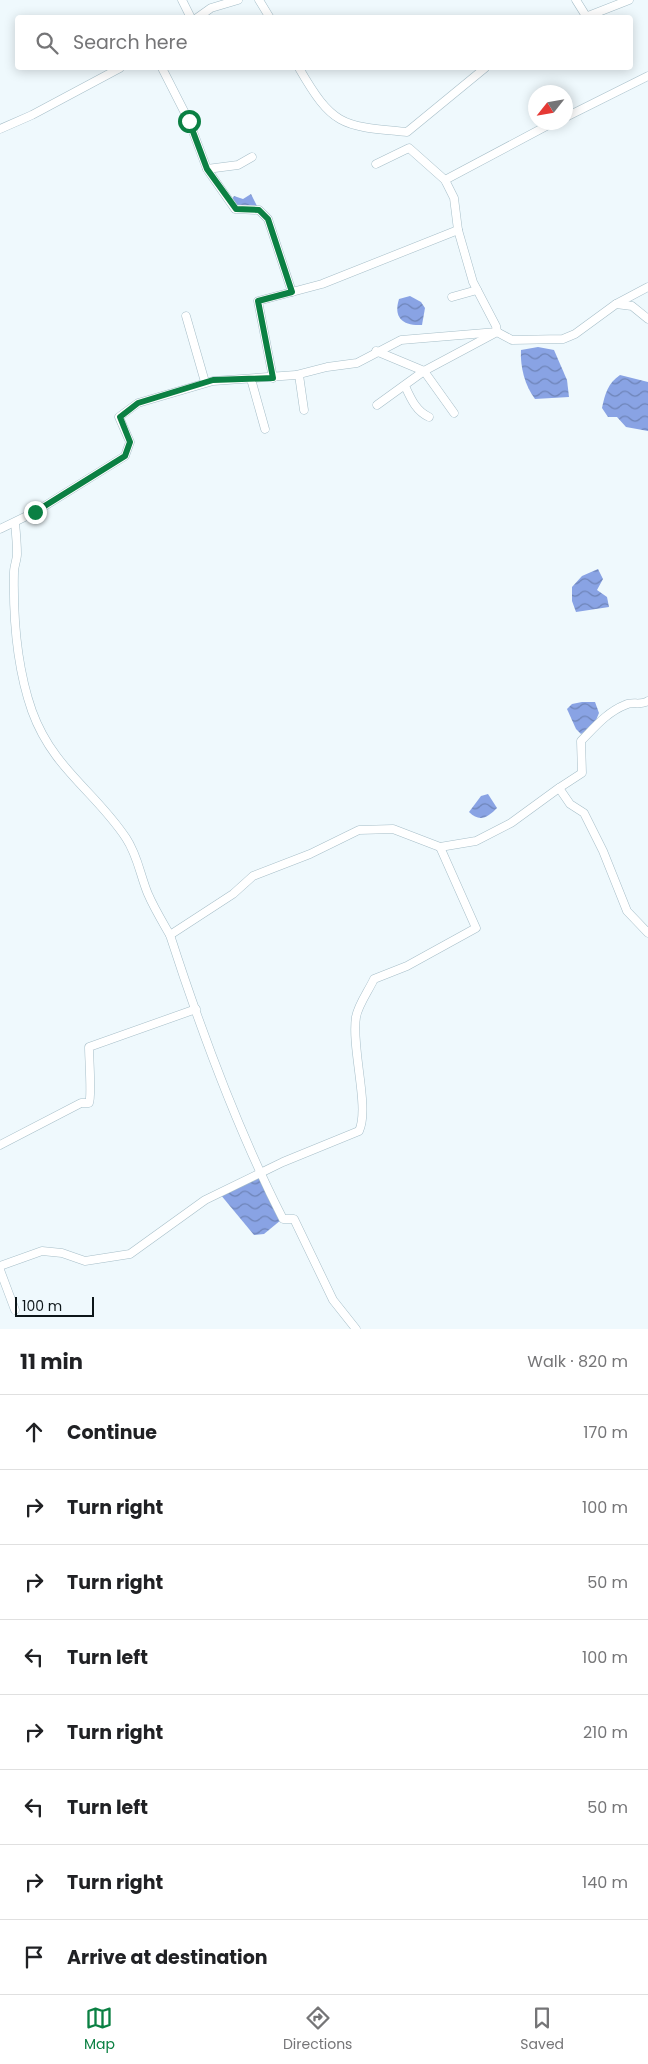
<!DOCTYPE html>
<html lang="en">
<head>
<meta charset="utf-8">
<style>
	:root { --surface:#fff; --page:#f6f6f6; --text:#202124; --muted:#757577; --line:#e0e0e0; --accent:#0b8043 }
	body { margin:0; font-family:Poppins,sans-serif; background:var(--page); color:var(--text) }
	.compass { position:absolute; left:528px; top:85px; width:45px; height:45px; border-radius:50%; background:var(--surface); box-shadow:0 2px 12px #0003; rotate:239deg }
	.scale { position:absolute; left:15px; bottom:12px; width:79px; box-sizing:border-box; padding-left:5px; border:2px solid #0d1619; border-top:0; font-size:14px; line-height:18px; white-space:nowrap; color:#0d1619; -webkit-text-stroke:4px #eff9fd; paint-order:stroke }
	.stop { position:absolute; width:15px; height:15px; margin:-11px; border:4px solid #0b8043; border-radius:50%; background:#fff }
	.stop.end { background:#0b8043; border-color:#fff; box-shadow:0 1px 5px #0008 }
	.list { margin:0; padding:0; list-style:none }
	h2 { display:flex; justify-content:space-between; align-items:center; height:65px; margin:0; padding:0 20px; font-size:21px }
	h2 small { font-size:16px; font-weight:400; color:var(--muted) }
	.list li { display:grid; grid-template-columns:32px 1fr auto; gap:15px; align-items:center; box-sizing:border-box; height:75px; padding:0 20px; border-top:1px solid var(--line) }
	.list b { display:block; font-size:19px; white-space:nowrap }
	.list em { font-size:16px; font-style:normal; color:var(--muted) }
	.icon { flex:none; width:28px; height:28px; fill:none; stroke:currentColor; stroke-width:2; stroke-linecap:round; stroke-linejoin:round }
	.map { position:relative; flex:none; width:648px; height:1329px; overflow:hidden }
	.search { position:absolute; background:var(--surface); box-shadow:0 2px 12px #0003; left:15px; right:15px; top:15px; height:55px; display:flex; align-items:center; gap:12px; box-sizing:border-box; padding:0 18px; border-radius:5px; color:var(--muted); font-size:19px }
	.sheet { height:665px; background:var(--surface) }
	nav { display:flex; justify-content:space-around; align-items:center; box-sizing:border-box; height:70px; border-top:1px solid var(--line); background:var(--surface); font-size:14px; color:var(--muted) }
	nav a { display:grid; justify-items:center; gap:2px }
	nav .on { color:var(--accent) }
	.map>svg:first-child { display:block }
	.water { fill:url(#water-waves) }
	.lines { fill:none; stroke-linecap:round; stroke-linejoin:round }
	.minor-casing { stroke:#a6bec8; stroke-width:9 }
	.minor { stroke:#fff; stroke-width:8 }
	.route { stroke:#0b8043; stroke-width:6 }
</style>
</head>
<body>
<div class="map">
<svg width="648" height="1329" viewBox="0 0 648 1329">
	<defs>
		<pattern id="water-waves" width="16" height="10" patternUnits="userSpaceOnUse" patternTransform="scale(1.25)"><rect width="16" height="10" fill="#89a3e4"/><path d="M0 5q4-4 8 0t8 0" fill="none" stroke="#6e84b8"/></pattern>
	</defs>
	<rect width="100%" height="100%" fill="#eff9fd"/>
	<g class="water">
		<polygon points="251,194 259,210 229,204 234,196 243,199"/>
		<path d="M410 296 421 302 425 308 422 325C403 326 393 318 399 299Z"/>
		<path d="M538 347 554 350 567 380 569 397 535 399C525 386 520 367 521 350Z"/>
		<path d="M620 375 648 382V431L626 427 617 417H608L602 408C605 394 608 383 620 375Z"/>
		<polygon points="598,569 603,579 597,590 607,597 609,607 576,612 572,601 572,587 582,576"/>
		<polygon points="582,702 595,702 599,713 594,725 581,734 576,729 567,709 572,704"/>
		<path d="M488 794 497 808C488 817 480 823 469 812L481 796Z"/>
		<polygon points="259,1177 281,1220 264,1234 254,1235 220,1194"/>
	</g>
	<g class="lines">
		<defs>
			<g id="minor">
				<polyline points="182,0 191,18"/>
				<polyline points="259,0 270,18"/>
				<polyline points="576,0 586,16"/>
				<polyline points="197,18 211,8 238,0"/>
				<polyline points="583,18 629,0"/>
				<polyline points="162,68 189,121 207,169 235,209 259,210 268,219 292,292"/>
				<path d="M299 68C333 127 342 126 407 132L485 68"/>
				<polyline points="566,117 648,76"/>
				<polyline points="0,129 32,115 120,68"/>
				<polyline points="207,169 238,165 252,157"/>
				<polyline points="445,180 554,122"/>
				<polyline points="452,297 477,290"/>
				<polyline points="616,304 648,287"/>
				<polyline points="186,316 205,382"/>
				<polyline points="376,351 424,371 454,413"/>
				<polyline points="299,375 304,410"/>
				<polyline points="273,378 258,301 322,284 458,230"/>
				<polyline points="251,379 265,429"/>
				<path d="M405 386C411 399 416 411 429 417"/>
				<polyline points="377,405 424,371 497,332 512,340 563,339 575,334 616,304 632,306 648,319"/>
				<path d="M15 523C16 533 17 544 17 554 17 560 14 566 14 572 13 618 17 668 32 711 53 769 95 791 126 838 138 856 140 875 148 894 154 908 162 921 170 935L233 894 253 876 310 854 359 830 393 829 440 847"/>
				<polyline points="0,529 35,512 125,456 130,442 119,417 138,403 213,381 296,375 327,367 357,363 401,340 497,332 496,326 473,282 458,230 454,198 445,180 409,148 376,164"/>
				<path d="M559 788 582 773 581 741C594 728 607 712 625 705 632 701 641 706 648 701"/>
				<path d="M170 935C201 1031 237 1129 283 1219H294L333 1300 356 1329"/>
				<path d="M0 1145 81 1103H89C92 1097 89 1058 89 1047L196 1009"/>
				<path d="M0 1266 42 1251 62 1253 85 1261 130 1254 205 1200 283 1162 359 1131C370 1108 351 1048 356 1017 358 1005 369 990 374 979L407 966 476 928 440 847 476 841 511 823 559 788 570 804 584 813 603 851 627 911 648 933"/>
				<polyline points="0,1270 15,1310"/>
			</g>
		</defs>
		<use href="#minor" class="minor-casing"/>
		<use href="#minor" class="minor"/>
	</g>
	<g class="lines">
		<polyline class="route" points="35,512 125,456 130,442 120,417 138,403 213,380 273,378 258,301 292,292 268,219 259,210 236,209 207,169 189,121"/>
	</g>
</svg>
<svg class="compass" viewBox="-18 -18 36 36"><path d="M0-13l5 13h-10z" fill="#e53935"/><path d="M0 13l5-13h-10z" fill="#757577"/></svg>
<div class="scale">100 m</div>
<div class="stop" style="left:189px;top:121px"></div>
<div class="stop end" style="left:35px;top:512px"></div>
<div class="search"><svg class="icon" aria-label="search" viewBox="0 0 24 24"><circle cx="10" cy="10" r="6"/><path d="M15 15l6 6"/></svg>Search here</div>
</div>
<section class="sheet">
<h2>11 min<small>Walk · 820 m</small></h2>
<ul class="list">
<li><svg class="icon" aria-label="ahead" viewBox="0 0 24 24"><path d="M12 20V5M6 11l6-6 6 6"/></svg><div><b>Continue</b></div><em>170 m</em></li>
<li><svg class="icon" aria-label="right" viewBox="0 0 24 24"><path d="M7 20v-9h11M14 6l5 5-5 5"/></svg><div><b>Turn right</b></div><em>100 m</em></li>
<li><svg class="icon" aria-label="right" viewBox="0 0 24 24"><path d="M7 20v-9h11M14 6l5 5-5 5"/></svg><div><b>Turn right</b></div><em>50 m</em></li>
<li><svg class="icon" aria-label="left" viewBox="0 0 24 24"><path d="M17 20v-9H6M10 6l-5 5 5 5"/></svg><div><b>Turn left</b></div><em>100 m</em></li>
<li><svg class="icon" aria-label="right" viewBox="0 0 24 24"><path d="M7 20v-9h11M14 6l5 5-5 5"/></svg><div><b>Turn right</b></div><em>210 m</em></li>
<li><svg class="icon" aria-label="left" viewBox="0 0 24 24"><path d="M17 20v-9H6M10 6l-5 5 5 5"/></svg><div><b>Turn left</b></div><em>50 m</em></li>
<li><svg class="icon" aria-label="right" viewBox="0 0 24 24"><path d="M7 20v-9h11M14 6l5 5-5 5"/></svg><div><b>Turn right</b></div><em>140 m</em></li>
<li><svg class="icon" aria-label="arrive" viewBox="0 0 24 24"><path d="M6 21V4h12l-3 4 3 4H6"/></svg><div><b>Arrive at destination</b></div></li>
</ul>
</section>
<nav>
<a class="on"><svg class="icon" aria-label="map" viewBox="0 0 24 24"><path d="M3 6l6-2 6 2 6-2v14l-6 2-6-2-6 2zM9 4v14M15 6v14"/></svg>Map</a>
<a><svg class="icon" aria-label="directions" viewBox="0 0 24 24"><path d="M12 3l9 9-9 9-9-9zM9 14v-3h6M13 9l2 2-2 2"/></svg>Directions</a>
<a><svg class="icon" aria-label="saved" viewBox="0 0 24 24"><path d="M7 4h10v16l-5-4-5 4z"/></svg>Saved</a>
</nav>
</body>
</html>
